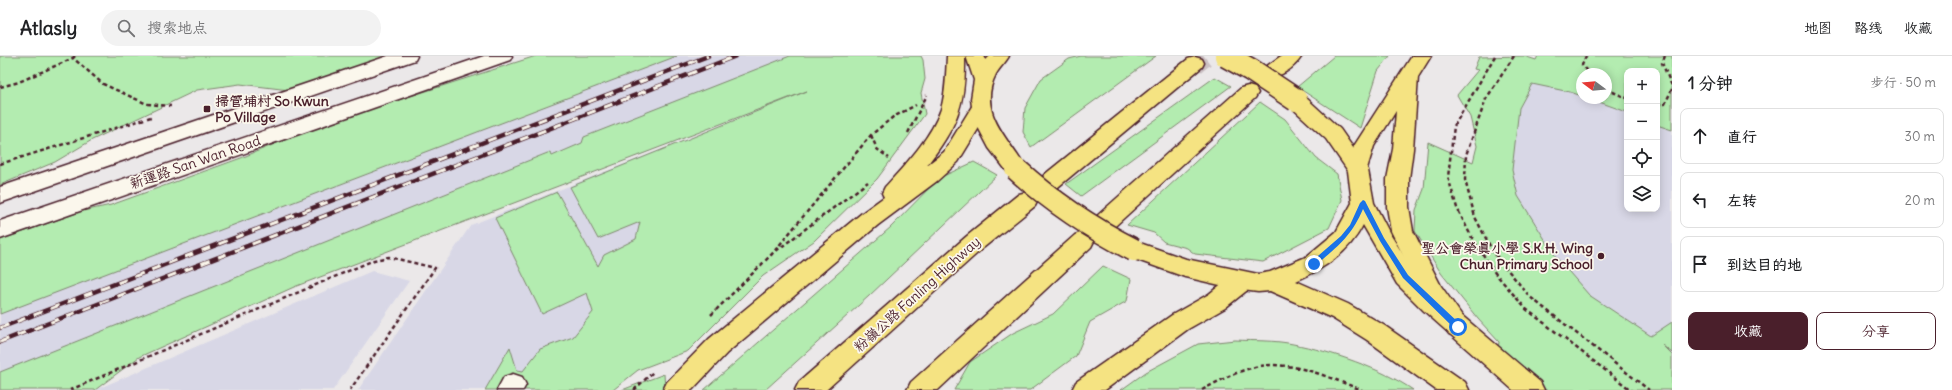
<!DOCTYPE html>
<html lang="zh">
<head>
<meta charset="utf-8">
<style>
	:root { --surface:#fff; --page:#f2f2f2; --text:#202124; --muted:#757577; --line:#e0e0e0; --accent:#4a1f2b }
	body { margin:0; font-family:Delius,"LXGW WenKai TC",sans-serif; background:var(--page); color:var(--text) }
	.controls { position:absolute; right:12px; top:12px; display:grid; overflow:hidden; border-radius:8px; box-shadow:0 2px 10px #0003 }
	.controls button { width:36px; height:36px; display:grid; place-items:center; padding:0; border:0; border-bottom:1px solid var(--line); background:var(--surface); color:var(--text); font:20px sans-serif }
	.compass { position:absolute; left:1576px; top:12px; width:36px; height:36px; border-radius:50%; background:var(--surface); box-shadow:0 2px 10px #0003; rotate:286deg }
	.stop { position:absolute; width:12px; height:12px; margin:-9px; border:3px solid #1a73e8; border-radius:50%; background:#fff }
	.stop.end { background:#1a73e8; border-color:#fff; box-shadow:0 1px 4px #0008 }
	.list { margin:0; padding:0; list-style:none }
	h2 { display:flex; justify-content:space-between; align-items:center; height:52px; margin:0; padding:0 16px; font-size:17px }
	h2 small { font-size:13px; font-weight:400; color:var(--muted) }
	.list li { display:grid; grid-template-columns:26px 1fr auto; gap:12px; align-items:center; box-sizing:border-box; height:56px; margin:0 8px 8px; padding:0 8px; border:1px solid var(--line); border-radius:8px }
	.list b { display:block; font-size:15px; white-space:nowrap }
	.list em { font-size:13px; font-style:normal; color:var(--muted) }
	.actions { display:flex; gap:8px; padding:12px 16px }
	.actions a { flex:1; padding:9px 0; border:1px solid var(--accent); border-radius:8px; text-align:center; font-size:14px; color:var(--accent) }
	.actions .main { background:var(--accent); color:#fff }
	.icon { flex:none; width:22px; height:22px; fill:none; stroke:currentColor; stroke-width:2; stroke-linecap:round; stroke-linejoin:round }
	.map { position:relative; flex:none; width:1672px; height:334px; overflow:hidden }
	header { display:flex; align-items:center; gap:24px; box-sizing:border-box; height:56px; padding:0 20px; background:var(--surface); border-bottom:1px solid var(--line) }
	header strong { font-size:19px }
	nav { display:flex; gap:22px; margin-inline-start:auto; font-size:14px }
	.search { width:280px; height:36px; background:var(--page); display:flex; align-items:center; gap:10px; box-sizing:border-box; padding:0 14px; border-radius:22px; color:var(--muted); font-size:15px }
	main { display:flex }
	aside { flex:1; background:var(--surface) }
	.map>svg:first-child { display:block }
	.built { fill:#d8d7e6 }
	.green { fill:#b3ecb0; stroke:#7e866e }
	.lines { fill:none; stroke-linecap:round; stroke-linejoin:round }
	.highway-tunnel { stroke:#cbc0c3; stroke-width:22; stroke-dasharray:22 11; stroke-linecap:butt }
	.minor-casing { stroke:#4a1f2b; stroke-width:3 }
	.major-casing { stroke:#4a1f2b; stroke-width:3 }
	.highway-casing { stroke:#4a1f2b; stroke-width:3 }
	.path { stroke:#4a1f2b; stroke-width:2.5; stroke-dasharray:4 3; stroke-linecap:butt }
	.minor { fill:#fbf7ec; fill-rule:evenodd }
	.major { fill:#f5e382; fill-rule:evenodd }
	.highway { fill:#f5e382; fill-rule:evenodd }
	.rail-casing { stroke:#4a1f2b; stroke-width:4.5 }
	.rail { stroke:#fbf7ec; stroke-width:3; stroke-dasharray:9; stroke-linecap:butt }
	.major-bridge-casing { stroke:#4a1f2b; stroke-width:25; stroke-linecap:butt }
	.major-bridge { stroke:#f5e382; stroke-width:22 }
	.route { fill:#1a73e8 }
	.poi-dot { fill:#4a1f2b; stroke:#fbf7ec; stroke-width:1.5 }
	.labels { text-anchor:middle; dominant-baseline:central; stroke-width:3.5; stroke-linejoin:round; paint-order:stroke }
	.poi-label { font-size:14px; font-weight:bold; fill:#4a1f2b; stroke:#fbf7ec; text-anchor:start }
	.street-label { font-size:14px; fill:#4a1f2b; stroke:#fbf7ec }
</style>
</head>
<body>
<header>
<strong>Atlasly</strong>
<div class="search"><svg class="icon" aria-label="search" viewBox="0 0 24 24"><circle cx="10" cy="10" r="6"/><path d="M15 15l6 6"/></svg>搜索地点</div>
<nav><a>地图</a><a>路线</a><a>收藏</a></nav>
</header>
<main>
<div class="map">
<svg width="1672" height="334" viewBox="0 0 1672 334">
	<rect width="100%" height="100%" fill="#ebe8e9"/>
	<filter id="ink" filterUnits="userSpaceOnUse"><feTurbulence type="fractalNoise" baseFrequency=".025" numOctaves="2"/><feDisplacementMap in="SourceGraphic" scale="8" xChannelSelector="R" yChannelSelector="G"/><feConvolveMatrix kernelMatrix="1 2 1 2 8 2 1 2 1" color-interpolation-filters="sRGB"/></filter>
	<g filter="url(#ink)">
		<g class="built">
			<polygon points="676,0 793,0 584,81 582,87 552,100 550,96 0,319 0,257"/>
			<polygon points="848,19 574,334 358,334 471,169"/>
			<polygon points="1527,20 1582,40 1582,42 1588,42 1627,56 1627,153 1657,153 1657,67 1672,72 1672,333 1614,290 1499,127"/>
			<polygon points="372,215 409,225 333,334 95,334"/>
		</g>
		<g class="green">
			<polygon points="0,0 408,0 289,34 240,28 197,34 92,84 55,106 0,129"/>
			<polygon points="536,0 677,0 0,258 0,184 83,155 111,149 241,102 323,68"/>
			<polygon points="790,0 921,0 923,4 925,23 921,37 925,58 877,123 814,185 763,220 688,295 638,314 613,334 485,334 510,291 517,314 523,315 540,293 573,281 593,256 587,237 542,258 495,162 557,136 598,210 604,199 636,183 640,166 598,183 570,131 807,35 294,231 139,301 95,334 0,334 0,316 550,96 552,100 582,87 584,81"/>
			<polygon points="1081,0 1156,0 1031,91 1023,76 1025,52 1041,23 1069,3"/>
			<polygon points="1334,0 1390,0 1378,15 1360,72 1297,31"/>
			<polygon points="1524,0 1536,4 1538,0 1672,0 1672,74 1657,69 1657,15 1627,15 1627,56 1588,42 1606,42 1606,18 1582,18 1582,40 1570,36 1532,28 1519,52 1512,114 1518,140 1556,201 1589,239 1651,280 1672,266 1672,297 1662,289 1672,299 1672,334 1513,334 1494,318 1499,286 1478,263 1441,217 1415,175 1416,154 1424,133 1428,86 1473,106 1477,90 1470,61 1457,39 1478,14 1474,13 1479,1"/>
			<polygon points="1215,21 1231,30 1081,140 1066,128"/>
			<polygon points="1260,46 1285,63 1316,102 1337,118 1342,144 1329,172 1263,206 1195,198 1187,192 1164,186 1154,177 1127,169"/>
			<polygon points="974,106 997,119 869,240 765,334 704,334 891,171 939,122"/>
			<polygon points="1103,210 1131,223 1127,245 1090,266 1076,300 1030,334 954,334 970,306 1013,277 1053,258"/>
			<path d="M1235 284C1254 285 1275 284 1293 288 1330 295 1383 313 1413 334H1121L1146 316 1198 288Z"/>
			<polygon points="664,318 665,334 622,334"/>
		</g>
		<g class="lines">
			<polyline class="highway-tunnel" points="1195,7 1204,0"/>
			<defs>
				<g id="minor">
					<polygon points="388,0 417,0 415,4 0,147 0,131"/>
					<polygon points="484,0 512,0 510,4 0,183 0,165"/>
					<polygon points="513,318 522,321 526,329 523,334 497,334 504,321"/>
				</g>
				<g id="major">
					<path d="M966 0H984L986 4 990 0H1009C1006 6 1000 11 996 18 976 57 1010 83 1026 113L1023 118 1016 121 1009 118 989 92 979 73 973 58 971 43 974 24Z"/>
					<path d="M1296 37 1303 39 1340 73 1365 109 1368 114 1374 147 1390 178 1413 214 1440 241 1540 326 1544 334H1513L1424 255 1397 228 1363 169C1348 198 1324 212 1296 225L1348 248 1385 270 1465 326 1469 334H1436L1367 284 1332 262 1270 235 1258 236 1242 234 1185 221 1126 200 1123 194 1126 188 1134 185 1186 203 1258 218 1270 216 1306 201 1336 176 1352 147 1348 115 1326 83 1289 49 1286 44 1289 39Z"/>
				</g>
				<g id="highway">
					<path d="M947 0H965C966 48 957 71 927 109L944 96 974 47 981 45 988 47 991 52 958 106 937 125 878 169 727 297 692 334H663L667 326 709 283 862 157 884 141 882 137 885 131C906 108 931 82 941 53 946 36 946 18 947 0Z"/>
					<path d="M1281 0H1302C1295 11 1280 23 1267 20L1264 15 1267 10Z"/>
					<polygon points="1412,0 1431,0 1418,21 1413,93 1409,123 1409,151 1413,175 1441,230 1470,271 1467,278 1458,281 1449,278 1425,244 1391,175 1387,151 1387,123 1393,93 1396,55 1374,90 1365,119 1358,122 1351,119 1348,114 1354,90"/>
					<polygon points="1195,1 1202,3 1204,7 1202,11 1058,131 1051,133 1044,131 1040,125 1044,119 1188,3"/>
					<polygon points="1248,30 1255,32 1258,37 1255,42 1114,171 1106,174 1098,171 1095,165 1098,159 1241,32"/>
					<polygon points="1027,136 1035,138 1038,144 1035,150 983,192 826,334 795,334 799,326 967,180 1019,138"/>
					<polygon points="1083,176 1091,179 1094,185 1091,191 938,334 907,334 911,326 1075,179"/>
					<polygon points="1242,216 1250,218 1254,225 1250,232 1225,252 1188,273 1105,334 1072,334 1076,326 1172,259 1209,238 1234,218"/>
				</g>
			</defs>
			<use href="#minor" class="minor-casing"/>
			<use href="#major" class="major-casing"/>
			<use href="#highway" class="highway-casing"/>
			<g class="path">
				<polyline points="75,0 73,2 103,28 147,48 171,50"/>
				<polyline points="1495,0 1454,70 1448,121 1457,152 1471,180 1495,217 1526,253 1631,334"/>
				<polyline points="1514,0 1486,43 1466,99 1465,124 1475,161 1493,196 1530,241 1649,334"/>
				<polyline points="1586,0 1582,9 1589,18"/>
				<polyline points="1665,0 1662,7 1672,30"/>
				<polyline points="0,31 19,26 73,2"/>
				<polyline points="1606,33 1627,42"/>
				<polyline points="1657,48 1665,48 1672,33"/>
				<polyline points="908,77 927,39"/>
				<polyline points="871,79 877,93 889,102"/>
				<polyline points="0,108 151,61"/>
				<polyline points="776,195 868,126"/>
				<polyline points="711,259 772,198 871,79 893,61 916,49"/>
				<polyline points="70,334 374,204 389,201 435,212 350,334"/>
				<polyline points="634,334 653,316"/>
				<path d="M1202 334C1219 325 1237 315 1255 311 1291 303 1330 322 1362 334"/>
			</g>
			<use href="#minor" class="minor"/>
			<use href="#major" class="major"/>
			<use href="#highway" class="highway"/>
			<defs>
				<g id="rail">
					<polyline points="0,272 708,0"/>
					<polyline points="0,286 736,0"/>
				</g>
			</defs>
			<use href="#rail" class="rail-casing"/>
			<use href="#rail" class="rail"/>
			<defs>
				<g id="major-bridge">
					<polyline points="1226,0 1251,14 1296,44"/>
					<path d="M1016 113C1052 146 1091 172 1134 194"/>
				</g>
			</defs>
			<use href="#major-bridge" class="major-bridge-casing"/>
			<use href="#major-bridge" class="major-bridge"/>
		</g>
	</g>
	<path class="route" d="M1363 144 1365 145 1384 182 1408 219 1460 268V273H1455L1403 222 1380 185 1363 153C1351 181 1338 190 1316 209H1311V206L1341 180 1350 169 1360 147Z"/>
	<g class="poi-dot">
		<rect x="203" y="49" width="8" height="8" rx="2"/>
		<circle cx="1601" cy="200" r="4"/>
	</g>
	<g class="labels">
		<g class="poi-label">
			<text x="215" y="45">掃管埔村 So Kwun<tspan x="215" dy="16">Po Village</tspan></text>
			<text x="1593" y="192" text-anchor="end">聖公會榮真小學 S.K.H. Wing<tspan x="1593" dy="16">Chun Primary School</tspan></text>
		</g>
		<g class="street-label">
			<text transform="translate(195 106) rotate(-19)">新運路 San Wan Road</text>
			<text transform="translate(917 238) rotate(-42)">粉嶺公路 Fanling Highway</text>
		</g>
	</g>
</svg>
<div class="controls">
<button>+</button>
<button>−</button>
<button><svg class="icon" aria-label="locate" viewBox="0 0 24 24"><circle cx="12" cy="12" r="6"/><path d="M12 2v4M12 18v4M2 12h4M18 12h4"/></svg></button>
<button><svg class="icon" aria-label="layers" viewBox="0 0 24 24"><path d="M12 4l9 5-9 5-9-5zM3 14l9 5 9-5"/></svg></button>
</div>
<svg class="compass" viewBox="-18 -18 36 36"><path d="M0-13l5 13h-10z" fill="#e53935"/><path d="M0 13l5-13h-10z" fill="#757577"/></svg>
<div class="stop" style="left:1458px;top:271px"></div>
<div class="stop end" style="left:1314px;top:208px"></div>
</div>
<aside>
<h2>1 分钟<small>步行 · 50 m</small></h2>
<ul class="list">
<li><svg class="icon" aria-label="ahead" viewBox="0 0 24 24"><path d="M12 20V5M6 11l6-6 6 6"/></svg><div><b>直行</b></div><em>30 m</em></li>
<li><svg class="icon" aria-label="left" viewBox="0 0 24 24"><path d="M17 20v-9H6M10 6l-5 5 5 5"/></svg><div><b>左转</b></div><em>20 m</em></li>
<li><svg class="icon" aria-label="arrive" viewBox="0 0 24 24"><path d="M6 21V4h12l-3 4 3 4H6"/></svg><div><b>到达目的地</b></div></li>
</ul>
<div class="actions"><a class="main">收藏</a><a>分享</a></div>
</aside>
</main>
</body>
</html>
